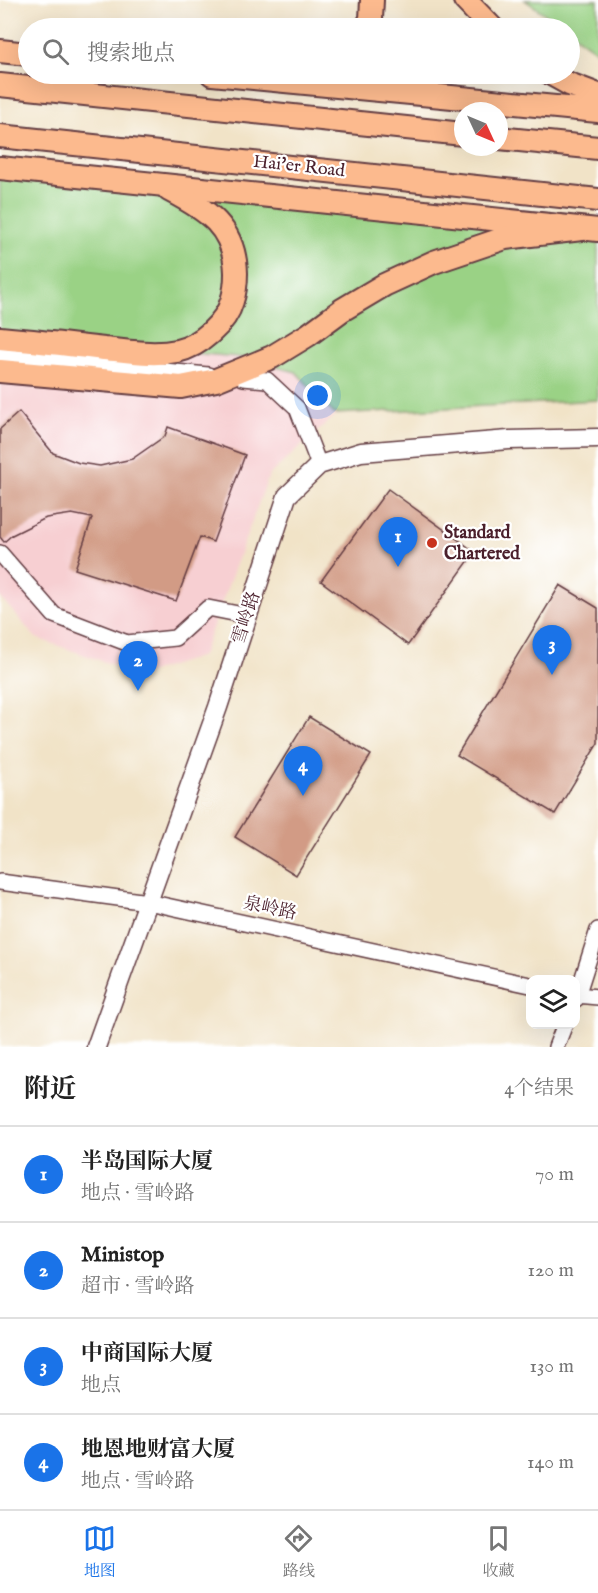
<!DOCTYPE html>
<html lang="zh">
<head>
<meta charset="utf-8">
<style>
	:root { --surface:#fff; --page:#f2f2f2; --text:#222; --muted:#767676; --line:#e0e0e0; --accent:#1a73e8 }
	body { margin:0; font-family:"IM FELL English","Noto Serif SC",serif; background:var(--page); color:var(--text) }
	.controls { position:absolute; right:18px; bottom:18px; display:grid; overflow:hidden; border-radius:12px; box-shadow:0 6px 24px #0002 }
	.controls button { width:54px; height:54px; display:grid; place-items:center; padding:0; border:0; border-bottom:2px solid var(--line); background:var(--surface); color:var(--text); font:30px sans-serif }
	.compass { position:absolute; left:454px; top:102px; width:54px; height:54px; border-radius:50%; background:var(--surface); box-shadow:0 6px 24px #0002; rotate:134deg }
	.you { position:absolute; left:318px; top:396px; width:21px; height:21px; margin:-15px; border:4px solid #fff; border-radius:50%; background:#1a73e8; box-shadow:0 0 0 9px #1a73e833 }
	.badge { display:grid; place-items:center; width:39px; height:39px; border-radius:50%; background:var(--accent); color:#fff; font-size:20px; font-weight:700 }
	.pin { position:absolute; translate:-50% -50px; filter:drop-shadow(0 2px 3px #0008) }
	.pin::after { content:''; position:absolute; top:32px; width:21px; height:18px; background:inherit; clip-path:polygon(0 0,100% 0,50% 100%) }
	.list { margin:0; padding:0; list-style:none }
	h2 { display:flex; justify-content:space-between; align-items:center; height:78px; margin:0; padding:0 24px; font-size:26px }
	h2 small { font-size:20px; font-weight:400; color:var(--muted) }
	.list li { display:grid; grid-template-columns:39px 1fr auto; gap:18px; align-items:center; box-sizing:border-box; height:96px; padding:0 24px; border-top:2px solid var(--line) }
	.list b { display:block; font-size:22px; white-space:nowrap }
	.list p { margin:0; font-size:20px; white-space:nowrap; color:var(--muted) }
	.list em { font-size:20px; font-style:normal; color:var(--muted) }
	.icon { flex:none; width:33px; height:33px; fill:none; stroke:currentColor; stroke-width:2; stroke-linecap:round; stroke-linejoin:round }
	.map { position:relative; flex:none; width:598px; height:1047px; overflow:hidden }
	.search { position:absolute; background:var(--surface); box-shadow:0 6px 24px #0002; left:18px; right:18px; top:18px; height:66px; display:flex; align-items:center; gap:15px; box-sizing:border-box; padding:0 21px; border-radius:33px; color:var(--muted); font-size:22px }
	.sheet { height:462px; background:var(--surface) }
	nav { display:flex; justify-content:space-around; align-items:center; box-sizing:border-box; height:84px; border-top:2px solid var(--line); background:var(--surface); font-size:16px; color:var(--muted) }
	nav a { display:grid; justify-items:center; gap:3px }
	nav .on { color:var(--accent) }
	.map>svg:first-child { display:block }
	.built { fill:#f7cfd2 }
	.green { fill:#9ad285; stroke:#727858; stroke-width:1.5 }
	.building { fill:#d29b85 }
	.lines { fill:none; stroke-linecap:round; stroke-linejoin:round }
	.minor-casing { stroke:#633c42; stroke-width:18 }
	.tertiary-casing { stroke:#633c42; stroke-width:21 }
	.primary-casing { stroke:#633c42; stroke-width:26 }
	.minor { stroke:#fff; stroke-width:15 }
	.tertiary { stroke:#fff; stroke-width:18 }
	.primary { stroke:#fcba8e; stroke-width:22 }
	.poi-dot { fill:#c8321e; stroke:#fff; stroke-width:2 }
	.labels { text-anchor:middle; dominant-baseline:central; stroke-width:4.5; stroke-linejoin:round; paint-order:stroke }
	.street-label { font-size:18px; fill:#4a1f2b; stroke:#fff }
	.poi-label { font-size:18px; font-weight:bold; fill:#4a1f2b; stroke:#fff; text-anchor:start }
</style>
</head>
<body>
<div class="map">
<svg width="598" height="1047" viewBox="0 0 598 1047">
	<rect width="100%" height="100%" fill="#fff"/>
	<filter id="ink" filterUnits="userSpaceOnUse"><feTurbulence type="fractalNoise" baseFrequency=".0167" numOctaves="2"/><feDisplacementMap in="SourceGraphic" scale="12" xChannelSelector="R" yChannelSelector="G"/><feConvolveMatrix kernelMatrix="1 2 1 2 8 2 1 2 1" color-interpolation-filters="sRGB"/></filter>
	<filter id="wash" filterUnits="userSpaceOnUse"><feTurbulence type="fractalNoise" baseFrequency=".008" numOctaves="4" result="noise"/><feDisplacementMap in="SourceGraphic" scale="24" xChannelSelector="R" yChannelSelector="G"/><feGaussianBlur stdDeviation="1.35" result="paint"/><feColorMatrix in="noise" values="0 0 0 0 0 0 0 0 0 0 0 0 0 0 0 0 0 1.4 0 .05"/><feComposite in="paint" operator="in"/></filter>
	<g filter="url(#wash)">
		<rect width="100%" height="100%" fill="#f1e3c7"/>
		<polygon class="built" points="0,336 238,357 296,372 337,414 269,475 202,656 142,675 36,638 0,597"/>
		<g class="green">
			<polygon points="525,0 598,0 598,52 570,32 570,28 565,28"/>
			<polygon points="0,171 598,234 598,400 334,414 296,372 238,357 0,336"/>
		</g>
		<g id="blocks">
			<g class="building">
				<polygon points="19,412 53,453 79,463 100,466 132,459 165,436 168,427 245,455 213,542 200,537 176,601 75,569 92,518 72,514 46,518 12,535 4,542 0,537 0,429"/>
				<polygon points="388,489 475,552 408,645 321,581"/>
				<polygon points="560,585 598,608 598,743 555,814 457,755"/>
				<polygon points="309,717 371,755 296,875 235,837"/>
			</g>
		</g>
	</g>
	<g filter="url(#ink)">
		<use href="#blocks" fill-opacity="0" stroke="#633c42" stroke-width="1.5"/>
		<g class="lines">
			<defs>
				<g id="minor">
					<polyline points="0,356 208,375"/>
					<polyline points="243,378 267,380 297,408 319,465"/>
					<polyline points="0,553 54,615 127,643 175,638 208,608 248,616"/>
					<polyline points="0,882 148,902 530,985"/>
					<polyline points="576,995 598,997"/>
					<polyline points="576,999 598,930"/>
					<polyline points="556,1047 565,1024"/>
				</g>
				<polyline id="tertiary" points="96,1047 218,707 287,496 319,465 361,452 509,440 598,438"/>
				<g id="primary">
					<polyline points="465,0 492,28"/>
					<polyline points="366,28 371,19 372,0"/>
					<polyline points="0,51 28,54"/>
					<polyline points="212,74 598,111"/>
					<polyline points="551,74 569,84 598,95"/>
					<polyline points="0,85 463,134"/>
					<polyline points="0,136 598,200"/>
					<polyline points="499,138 598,148"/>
					<polyline points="0,168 598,230"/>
					<path d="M0 338C35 341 70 345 104 349 128 351 153 356 177 351 200 346 226 323 232 301 235 292 236 282 236 273 235 227 207 210 169 190"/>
					<polyline points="0,371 181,387 216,380 272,357 308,335 342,310 384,285 434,262 505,238 582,229"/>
				</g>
			</defs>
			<use href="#minor" class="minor-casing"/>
			<use href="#tertiary" class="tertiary-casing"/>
			<use href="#primary" class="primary-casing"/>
			<use href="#minor" class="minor"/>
			<use href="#tertiary" class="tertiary"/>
			<use href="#primary" class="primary"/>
		</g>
	</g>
	<circle class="poi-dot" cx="432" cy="543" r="6"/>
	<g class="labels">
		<g class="street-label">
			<text transform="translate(299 167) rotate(6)">Hai'er Road</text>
			<text transform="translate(247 618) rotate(-72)">雪岭路</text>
			<text transform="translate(270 909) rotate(12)">泉岭路</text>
		</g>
		<g class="poi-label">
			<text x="444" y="533">Standard<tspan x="444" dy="21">Chartered</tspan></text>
		</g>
	</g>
</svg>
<div class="controls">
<button><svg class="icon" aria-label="layers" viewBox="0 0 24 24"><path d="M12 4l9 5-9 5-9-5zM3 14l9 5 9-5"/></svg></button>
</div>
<svg class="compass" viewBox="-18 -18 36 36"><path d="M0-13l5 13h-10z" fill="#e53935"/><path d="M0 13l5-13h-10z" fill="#767676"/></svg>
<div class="you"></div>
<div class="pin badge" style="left:398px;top:567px">1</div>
<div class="pin badge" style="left:138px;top:691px">2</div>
<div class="pin badge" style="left:552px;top:675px">3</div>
<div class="pin badge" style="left:303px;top:796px">4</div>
<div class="search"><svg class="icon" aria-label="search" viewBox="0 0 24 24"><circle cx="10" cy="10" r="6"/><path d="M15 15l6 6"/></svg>搜索地点</div>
</div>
<section class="sheet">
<h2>附近<small>4个结果</small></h2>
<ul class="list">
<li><span class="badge">1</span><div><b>半岛国际大厦</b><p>地点 · 雪岭路</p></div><em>70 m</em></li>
<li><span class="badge">2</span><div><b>Ministop</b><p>超市 · 雪岭路</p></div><em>120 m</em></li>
<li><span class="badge">3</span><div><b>中商国际大厦</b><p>地点</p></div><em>130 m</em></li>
<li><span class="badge">4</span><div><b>地恩地财富大厦</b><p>地点 · 雪岭路</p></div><em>140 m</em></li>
</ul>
</section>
<nav>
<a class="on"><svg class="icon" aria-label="map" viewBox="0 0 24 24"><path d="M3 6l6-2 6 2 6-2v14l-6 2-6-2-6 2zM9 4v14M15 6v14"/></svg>地图</a>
<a><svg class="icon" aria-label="directions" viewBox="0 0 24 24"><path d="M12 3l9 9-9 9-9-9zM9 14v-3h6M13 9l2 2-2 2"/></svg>路线</a>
<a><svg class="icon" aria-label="saved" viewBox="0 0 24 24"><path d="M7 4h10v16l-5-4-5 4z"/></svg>收藏</a>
</nav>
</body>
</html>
